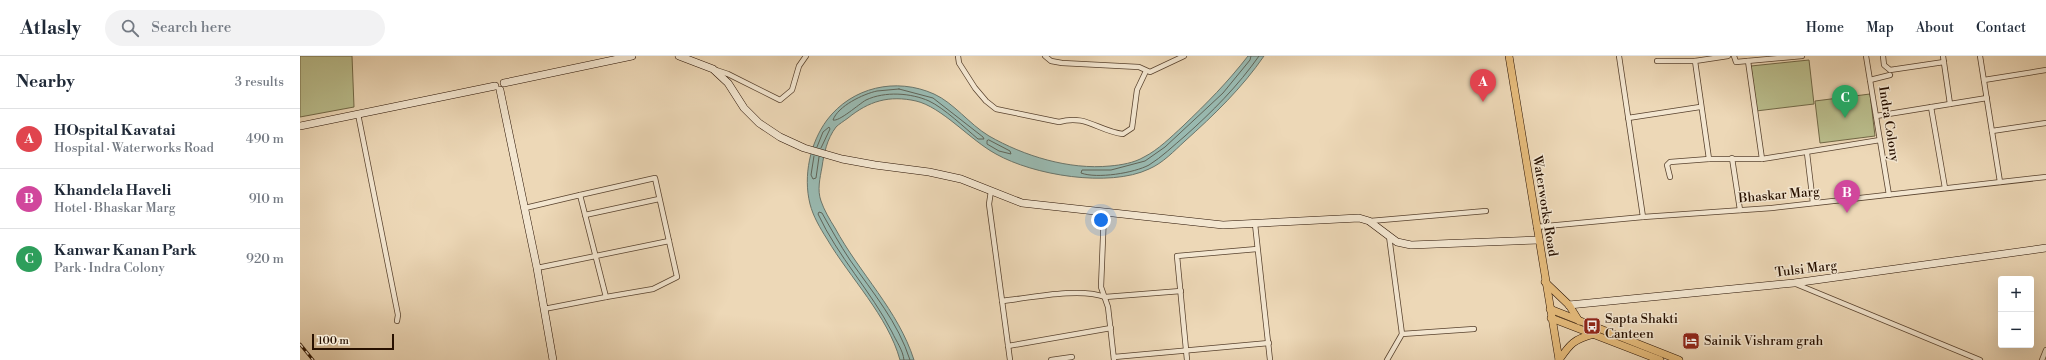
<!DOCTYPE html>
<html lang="en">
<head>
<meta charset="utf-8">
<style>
	:root { --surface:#fff; --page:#f2f2f3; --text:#1f2937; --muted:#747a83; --line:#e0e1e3; --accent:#b45309 }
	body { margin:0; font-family:"Libre Bodoni",serif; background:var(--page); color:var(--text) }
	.controls { position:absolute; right:12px; bottom:12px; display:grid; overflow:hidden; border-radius:4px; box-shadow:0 4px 16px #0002 }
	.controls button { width:36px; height:36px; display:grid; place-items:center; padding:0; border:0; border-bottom:1px solid var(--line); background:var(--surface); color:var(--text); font:20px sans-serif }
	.scale { position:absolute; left:12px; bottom:10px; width:82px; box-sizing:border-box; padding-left:4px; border:2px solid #271000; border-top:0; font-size:11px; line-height:14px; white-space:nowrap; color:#271000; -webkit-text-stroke:3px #f3e6d0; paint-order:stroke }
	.you { position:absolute; left:801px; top:164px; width:14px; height:14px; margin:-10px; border:3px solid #fff; border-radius:50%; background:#1a73e8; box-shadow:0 0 0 6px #1a73e833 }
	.badge { display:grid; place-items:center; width:26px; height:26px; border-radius:50%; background:var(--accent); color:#fff; font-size:13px; font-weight:700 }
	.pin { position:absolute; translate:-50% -33px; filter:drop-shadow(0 1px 2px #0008) }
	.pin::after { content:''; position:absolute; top:21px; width:14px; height:12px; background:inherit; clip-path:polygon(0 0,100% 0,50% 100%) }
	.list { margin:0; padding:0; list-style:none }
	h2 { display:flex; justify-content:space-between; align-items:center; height:52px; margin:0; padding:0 16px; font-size:17px }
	h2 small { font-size:13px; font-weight:400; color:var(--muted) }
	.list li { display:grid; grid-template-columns:26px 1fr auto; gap:12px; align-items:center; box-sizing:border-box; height:60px; padding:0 16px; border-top:1px solid var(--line) }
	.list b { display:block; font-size:15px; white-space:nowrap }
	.list p { margin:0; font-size:13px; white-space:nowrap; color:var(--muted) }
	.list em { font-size:13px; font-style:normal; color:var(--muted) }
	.icon { flex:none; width:22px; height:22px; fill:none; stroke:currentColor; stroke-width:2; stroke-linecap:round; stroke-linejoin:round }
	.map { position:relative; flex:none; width:1746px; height:304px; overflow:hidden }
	header { display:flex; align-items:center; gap:24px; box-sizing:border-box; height:56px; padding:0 20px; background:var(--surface); border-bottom:1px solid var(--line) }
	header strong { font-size:19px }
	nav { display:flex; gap:22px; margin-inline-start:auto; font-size:14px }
	.search { width:280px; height:36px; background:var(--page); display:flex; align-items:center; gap:10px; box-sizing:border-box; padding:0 14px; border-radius:22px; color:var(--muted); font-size:15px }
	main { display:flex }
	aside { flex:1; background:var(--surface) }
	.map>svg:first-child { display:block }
	.green { fill:#babe8d; stroke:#706746 }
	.water { fill:#99b9b0; stroke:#6b756a }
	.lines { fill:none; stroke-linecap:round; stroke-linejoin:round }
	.shore { stroke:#606458; stroke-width:1 }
	.street-casing { stroke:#58422e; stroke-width:6 }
	.secondary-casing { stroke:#271000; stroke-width:8 }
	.primary-casing { stroke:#271000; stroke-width:8 }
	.street { stroke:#f3e6d0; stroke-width:4.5 }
	.secondary { stroke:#f3e6d0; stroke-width:7 }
	.primary { stroke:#e6bc7c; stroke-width:7 }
	.rail-casing { stroke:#271000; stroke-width:3 }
	.rail { stroke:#f3e6d0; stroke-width:1.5; stroke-dasharray:4.5; stroke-linecap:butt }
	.labels { text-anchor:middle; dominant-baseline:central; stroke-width:3; stroke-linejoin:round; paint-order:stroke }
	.street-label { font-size:13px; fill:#271000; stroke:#f3e6d0 }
	.poi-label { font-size:13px; fill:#271000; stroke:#f3e6d0; text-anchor:start }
</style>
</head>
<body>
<header>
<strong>Atlasly</strong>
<div class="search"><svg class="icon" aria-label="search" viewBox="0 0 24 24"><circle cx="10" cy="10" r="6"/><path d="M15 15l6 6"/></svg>Search here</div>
<nav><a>Home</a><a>Map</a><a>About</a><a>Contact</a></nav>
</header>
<main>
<aside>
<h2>Nearby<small>3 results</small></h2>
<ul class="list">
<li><span class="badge" style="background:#e0444e">A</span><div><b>HOspital Kavatai</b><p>Hospital · Waterworks Road</p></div><em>490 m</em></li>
<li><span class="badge" style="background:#d1479c">B</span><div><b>Khandela Haveli</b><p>Hotel · Bhaskar Marg</p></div><em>910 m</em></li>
<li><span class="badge" style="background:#2e9e5b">C</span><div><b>Kanwar Kanan Park</b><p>Park · Indra Colony</p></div><em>920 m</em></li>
</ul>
</aside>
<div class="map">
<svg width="1746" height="304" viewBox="0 0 1746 304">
	<rect width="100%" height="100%" fill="#edd8b7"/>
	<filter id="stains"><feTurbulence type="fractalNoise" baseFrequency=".005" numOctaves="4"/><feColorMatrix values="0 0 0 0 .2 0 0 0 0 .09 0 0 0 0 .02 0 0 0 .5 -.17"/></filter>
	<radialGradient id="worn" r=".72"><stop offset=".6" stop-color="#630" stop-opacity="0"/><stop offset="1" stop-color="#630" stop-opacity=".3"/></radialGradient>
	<g class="green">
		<polygon points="0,0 52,0 54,51 0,61"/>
		<polygon points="1509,4 1514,48 1456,55 1451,10"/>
		<polygon points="1570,38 1575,80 1520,87 1515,45"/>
	</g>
	<path class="water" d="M948 0H964C942 32 914 59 885 85 874 95 863 107 849 113 809 132 733 119 696 98 670 84 642 51 616 45 589 39 569 45 548 62 544 65 539 68 536 71 527 83 524 97 522 111 520 122 517 134 521 145 524 154 530 164 535 172 560 218 598 254 614 304H600C588 260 550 222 527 183 520 172 513 160 510 148 503 120 510 87 527 64 552 31 596 21 634 38 654 47 669 68 689 80 724 100 769 114 810 110 821 109 834 107 844 101 858 94 871 81 883 70 907 47 927 27 948 0Z"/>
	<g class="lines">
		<g class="shore">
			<path d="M951 0 950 4 923 37 865 91 845 105 811 114H782L781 117C797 123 834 117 849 109 862 101 873 90 885 80 912 56 938 30 959 0"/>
			<path d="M599 33 633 42 683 81 684 83H678C665 72 644 52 629 45 611 37 585 35 566 44 559 48 539 66 533 64 538 50 563 38 577 35 584 34 592 34 599 33Z"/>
			<polygon points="689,84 710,95 711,98 699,95 687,88 687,85"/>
			<polyline points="517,91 523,76 529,71 530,73 521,92"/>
			<polyline points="514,100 511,119 513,123 516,122 519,101"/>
			<path d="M604 304C603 294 596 285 592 276 571 235 538 201 518 158L519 156 522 157C531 173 540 189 550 204 573 237 598 266 610 304"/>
		</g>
		<defs>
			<g id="street">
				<path d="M658 0 659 7 675 32 686 45 696 53 759 66C786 58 798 75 823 78L832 72 837 34 846 15"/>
				<polyline points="745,0 751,5 762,7 839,11 850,16 884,0"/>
				<polyline points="1319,0 1343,161"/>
				<polyline points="1434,0 1436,6 1502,0"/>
				<polyline points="1566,0 1589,139"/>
				<polyline points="1583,0 1584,9 1590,14 1644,6"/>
				<polyline points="1643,0 1650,48"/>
				<polyline points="1680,0 1700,126"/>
				<polyline points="1357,5 1395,5"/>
				<polyline points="1448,5 1462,103"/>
				<polyline points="416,14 428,18 480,44 492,34 499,10 506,0"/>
				<polyline points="1570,24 1590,19"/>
				<polyline points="1684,24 1746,14"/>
				<polyline points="1631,51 1645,132"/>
				<polyline points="58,58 98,259 97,265"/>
				<polyline points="1576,60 1687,42"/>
				<polyline points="1328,62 1400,51"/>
				<polyline points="1692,75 1746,67"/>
				<polyline points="1507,97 1513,147"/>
				<polyline points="1432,102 1440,154"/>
				<polyline points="1409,103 1395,5 1428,0"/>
				<polyline points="1370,121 1367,109 1370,106 1409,103 1462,103 1580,84"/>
				<polyline points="691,135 689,148 710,304"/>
				<polyline points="280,139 355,122 377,221 353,233 306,241"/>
				<polyline points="225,152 280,139 306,241 244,253"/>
				<polyline points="804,157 801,231 808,251 814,304"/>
				<polyline points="285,159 359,143"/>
				<polyline points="1070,165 1186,155"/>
				<polyline points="955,168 970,304"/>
				<polyline points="1236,171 1343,161 1472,152 1746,121"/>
				<polyline points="237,212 369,185"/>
				<polyline points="1496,228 1680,304"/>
				<path d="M702 245C729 242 780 231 805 241L881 235"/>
				<polyline points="1102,278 1174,273"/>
				<polyline points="708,290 811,272"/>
				<polyline points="814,301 969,287"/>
				<polyline points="751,304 772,301"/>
				<polyline points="887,304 877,200 957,193"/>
				<polyline points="1087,304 1102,278 1089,180"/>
				<polyline points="1742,304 1746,294"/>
			</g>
			<g id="secondary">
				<polyline points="379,0 413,13 428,27 444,52 459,67 480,81 504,92 542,103 575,109 629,116 661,123 722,147 923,169 1059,162 1069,165 1097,186 1111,189 1239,184"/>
				<polyline points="204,27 332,0"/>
				<polyline points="200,34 237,212 253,304"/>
				<polyline points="0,70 195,30"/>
				<polyline points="1269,249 1494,227 1746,192"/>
			</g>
			<g id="primary">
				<polyline points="1209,0 1259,304"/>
				<polyline points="1245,226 1269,249 1279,265"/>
				<polyline points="1250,253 1379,304"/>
				<polyline points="1251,262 1360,304"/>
				<path d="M1259 304C1270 288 1274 283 1294 278"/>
			</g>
		</defs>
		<use href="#street" class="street-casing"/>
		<use href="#secondary" class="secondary-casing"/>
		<use href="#primary" class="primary-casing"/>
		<use href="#street" class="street"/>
		<use href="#secondary" class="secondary"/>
		<use href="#primary" class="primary"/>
		<defs>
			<polyline id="rail" points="0,288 13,304"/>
		</defs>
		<use href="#rail" class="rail-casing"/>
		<use href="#rail" class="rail"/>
	</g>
	<defs>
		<symbol id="bus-square" viewBox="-11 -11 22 22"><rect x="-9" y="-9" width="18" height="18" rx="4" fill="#8f2418" stroke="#f3e6d0"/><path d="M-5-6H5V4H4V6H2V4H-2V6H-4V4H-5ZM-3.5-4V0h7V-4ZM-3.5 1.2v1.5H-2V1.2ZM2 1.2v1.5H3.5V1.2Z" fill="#fff"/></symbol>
		<symbol id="hotel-square" viewBox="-11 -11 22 22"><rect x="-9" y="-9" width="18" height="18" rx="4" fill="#8f2418" stroke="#f3e6d0"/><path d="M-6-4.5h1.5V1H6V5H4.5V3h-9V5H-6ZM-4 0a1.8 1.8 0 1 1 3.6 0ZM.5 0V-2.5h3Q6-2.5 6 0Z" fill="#fff"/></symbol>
	</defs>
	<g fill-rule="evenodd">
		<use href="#bus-square" x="1282" y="260" width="20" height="20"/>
		<use href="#hotel-square" x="1381" y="275" width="20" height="20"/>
	</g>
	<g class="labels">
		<g class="street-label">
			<text transform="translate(1589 68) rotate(81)">Indra Colony</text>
			<text transform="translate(1479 139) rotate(-5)">Bhaskar Marg</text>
			<text transform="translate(1245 150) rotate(81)">Waterworks Road</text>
			<text transform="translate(1506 213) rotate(-7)">Tulsi Marg</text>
		</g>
		<g class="poi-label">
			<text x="1305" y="263">Sapta Shakti<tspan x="1305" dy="15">Canteen</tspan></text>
			<text x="1404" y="285">Sainik Vishram grah</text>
		</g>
	</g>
	<rect width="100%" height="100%" filter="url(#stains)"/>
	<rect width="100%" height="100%" fill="url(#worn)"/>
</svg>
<div class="controls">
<button>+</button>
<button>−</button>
</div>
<div class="scale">100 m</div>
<div class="you"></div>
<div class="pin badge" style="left:1183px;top:46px;background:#e0444e">A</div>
<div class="pin badge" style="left:1547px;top:157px;background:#d1479c">B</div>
<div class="pin badge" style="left:1545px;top:62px;background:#2e9e5b">C</div>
</div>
</main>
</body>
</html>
